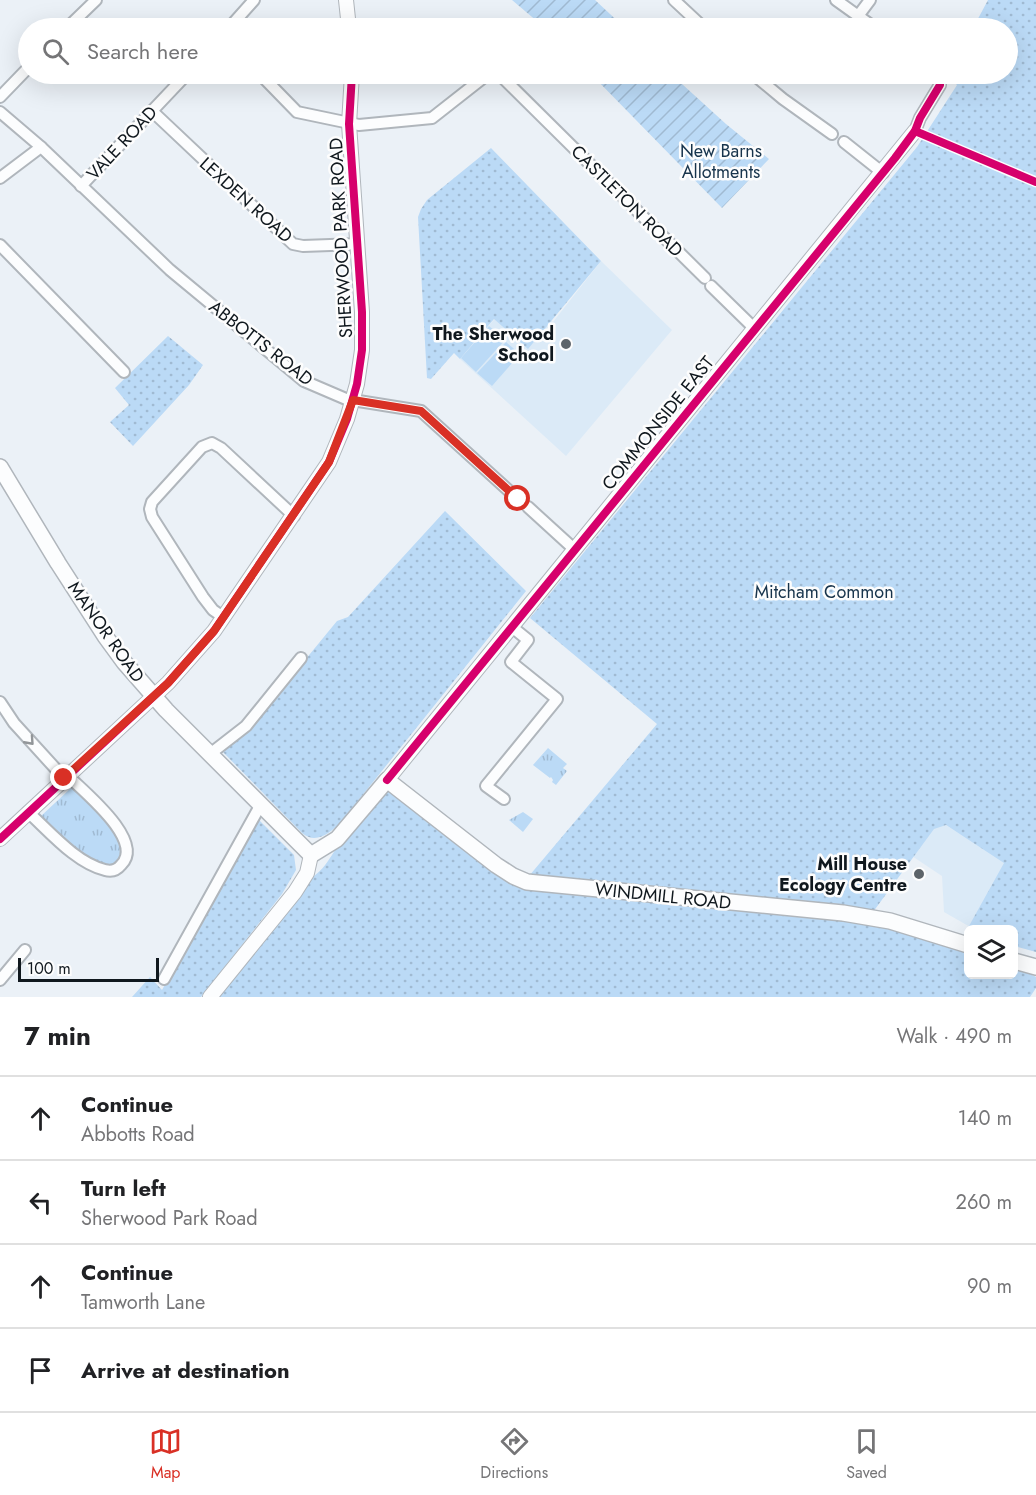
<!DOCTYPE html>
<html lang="en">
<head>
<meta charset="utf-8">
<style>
	:root { --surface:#fff; --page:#f2f2f2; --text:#202124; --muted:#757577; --line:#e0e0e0; --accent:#d93025 }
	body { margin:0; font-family:Jost,sans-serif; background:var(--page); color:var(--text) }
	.controls { position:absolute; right:18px; bottom:18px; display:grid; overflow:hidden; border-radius:9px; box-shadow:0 6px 24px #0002 }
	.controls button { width:54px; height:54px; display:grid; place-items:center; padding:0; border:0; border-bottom:2px solid var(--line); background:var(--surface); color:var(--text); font:30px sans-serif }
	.scale { position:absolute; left:18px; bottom:15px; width:141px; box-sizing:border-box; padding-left:6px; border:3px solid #10181e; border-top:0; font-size:16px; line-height:21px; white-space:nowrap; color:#10181e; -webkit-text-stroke:4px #fdfdfd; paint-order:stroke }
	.stop { position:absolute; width:18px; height:18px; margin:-14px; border:4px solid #d93025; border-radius:50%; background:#fff }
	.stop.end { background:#d93025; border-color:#fff; box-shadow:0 2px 6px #0008 }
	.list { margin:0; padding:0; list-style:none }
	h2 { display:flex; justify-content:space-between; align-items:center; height:78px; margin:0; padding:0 24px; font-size:26px }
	h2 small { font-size:20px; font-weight:400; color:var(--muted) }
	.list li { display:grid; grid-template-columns:39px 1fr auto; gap:18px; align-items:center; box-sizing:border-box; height:84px; padding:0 24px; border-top:2px solid var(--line) }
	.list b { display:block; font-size:22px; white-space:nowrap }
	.list p { margin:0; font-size:20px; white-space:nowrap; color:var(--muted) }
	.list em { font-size:20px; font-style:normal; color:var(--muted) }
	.icon { flex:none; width:33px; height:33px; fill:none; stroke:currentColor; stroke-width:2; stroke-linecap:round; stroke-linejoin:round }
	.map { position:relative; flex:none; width:1036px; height:997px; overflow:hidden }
	.search { position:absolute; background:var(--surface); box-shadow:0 6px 24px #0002; left:18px; right:18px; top:18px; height:66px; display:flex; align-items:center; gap:15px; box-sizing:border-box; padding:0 21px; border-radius:33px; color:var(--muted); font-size:22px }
	.sheet { height:414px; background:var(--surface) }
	nav { display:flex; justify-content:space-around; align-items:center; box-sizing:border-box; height:84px; border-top:2px solid var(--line); background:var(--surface); font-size:16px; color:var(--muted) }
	nav a { display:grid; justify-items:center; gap:3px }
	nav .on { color:var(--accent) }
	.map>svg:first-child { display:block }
	.built { fill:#dbeaf7 }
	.grass { fill:url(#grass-tufts) }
	.park { fill:url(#park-dots) }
	.garden { fill:url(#garden-furrows) }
	.pitch { fill:#bbdaf6 }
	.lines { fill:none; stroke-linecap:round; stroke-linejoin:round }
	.minor-casing { stroke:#b0b6bc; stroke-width:14 }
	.tertiary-casing { stroke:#b0b6bc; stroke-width:16 }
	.secondary-casing { stroke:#b0b6bc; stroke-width:18 }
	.minor { stroke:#fcfdfe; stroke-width:10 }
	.tertiary { stroke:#fcfdfe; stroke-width:14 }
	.secondary { stroke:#fcfdfe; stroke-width:15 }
	.cycleway-casing { stroke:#fdfdfd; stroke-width:11 }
	.cycleway { stroke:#d6006c; stroke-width:8 }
	.oneway { stroke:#929699 }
	.route { stroke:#d93025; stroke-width:8 }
	.poi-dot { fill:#5d646a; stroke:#fdfdfd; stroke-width:2 }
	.labels { text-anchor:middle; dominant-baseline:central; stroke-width:5; stroke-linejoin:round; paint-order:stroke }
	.street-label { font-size:18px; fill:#10181e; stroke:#fdfdfd }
	.park-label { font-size:18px; fill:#17344c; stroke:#fdfdfd }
	.poi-label { font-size:18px; font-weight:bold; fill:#10181e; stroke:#fdfdfd; text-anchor:end }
</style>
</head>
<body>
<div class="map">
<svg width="1036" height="997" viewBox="0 0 1036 997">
	<defs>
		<pattern id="grass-tufts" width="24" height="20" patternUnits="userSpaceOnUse" patternTransform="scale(1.5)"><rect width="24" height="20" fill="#bbdaf6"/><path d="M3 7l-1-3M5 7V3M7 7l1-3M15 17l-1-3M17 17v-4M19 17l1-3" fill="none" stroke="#a0bad2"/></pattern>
		<pattern id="park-dots" width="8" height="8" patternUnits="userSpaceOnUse" patternTransform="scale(1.5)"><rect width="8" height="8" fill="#bbdaf6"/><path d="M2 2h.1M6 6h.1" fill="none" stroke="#a0bad2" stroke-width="1.8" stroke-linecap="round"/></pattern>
		<pattern id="garden-furrows" width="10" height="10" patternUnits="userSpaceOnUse" patternTransform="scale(1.5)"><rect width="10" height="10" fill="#bbdaf6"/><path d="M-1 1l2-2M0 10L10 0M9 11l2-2" fill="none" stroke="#a0bad2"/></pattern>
	</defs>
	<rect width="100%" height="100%" fill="#ebf1f7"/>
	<g class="built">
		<polygon points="601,261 672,330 566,456 460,359 518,292 553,322"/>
		<polygon points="939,821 1007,863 972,928 944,912 942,876 912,856"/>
	</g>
	<g class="grass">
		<polygon points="548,748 567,764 563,768 567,771 556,785 552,782 553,780 551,777 550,778 533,765"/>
		<path d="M71 788H73C93 807 112 824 123 849 121 855 120 862 114 865 94 873 52 830 41 816Z"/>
		<polygon points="523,812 533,819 523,832 509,820"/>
	</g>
	<g class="park">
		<polygon points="988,0 1036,0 1036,952 1014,946 1014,930 971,929 969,926 1004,863 946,825 934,829 873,912 529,876 657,724 530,618 917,147 957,85 949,77 951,74 1008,74 1008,28 973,28"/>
		<polygon points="491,148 601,261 528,349 494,319 460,359 454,353 431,379 427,378 418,217 421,209 427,200"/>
		<polygon points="168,336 203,365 189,385 133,446 110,422 129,405 115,388"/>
		<path d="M445 511 526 591 341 822C330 833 316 845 302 833L222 751 241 738 337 621 348 617Z"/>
		<path d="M387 791H393L499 872 887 924 968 951V974H1014V966L1036 977V988L1030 997H218L314 876C324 868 325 865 332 855 343 837 371 803 387 791Z"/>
		<polygon points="257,818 294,855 296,870 282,894 201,997 132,997 150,977 162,990"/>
	</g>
	<g class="garden">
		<polygon points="512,0 595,0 625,28 545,28"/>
		<polygon points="591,74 671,74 726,124 769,159 722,208"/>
	</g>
	<g class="pitch">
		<polygon points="489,326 505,340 476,372 461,358"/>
		<polygon points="506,342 520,354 492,386 477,373"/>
	</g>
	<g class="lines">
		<defs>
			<g id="minor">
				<polyline points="674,0 704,28"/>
				<polyline points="836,0 875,28"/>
				<polyline points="858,16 870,0"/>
				<polyline points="67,28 96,0"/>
				<polyline points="229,28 254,0"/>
				<polyline points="260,74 297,112 359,125 432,118 488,74"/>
				<polyline points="499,74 705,278"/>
				<polyline points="753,74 783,99 832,134"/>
				<polyline points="0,97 28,68"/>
				<polyline points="152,111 293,244 303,246 358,244"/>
				<polyline points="0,112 41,147 170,270 304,381 346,399 421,411 518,499"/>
				<polyline points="915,131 920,118 940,85 940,79 935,74"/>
				<polyline points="844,142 883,173"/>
				<polyline points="0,178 41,147"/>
				<polyline points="81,186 187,74"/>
				<polyline points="0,245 124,372"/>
				<polyline points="711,286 754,328"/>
				<polyline points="528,507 574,549"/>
				<polyline points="223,617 213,610 203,597 152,517 150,509 152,502 202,447 212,443 221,448 294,516"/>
				<polyline points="0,702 14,723 64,778"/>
				<polyline points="210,754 246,726 301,658"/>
				<polyline points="504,799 486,786 557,699 511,662 528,640 512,627"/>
				<path d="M28 812C50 832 76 863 105 870 112 872 117 870 121 865 146 841 83 791 67 775"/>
				<polyline points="164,979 260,806"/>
				<polyline points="0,980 25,950"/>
			</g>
			<g id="tertiary">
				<polyline points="346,0 349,28"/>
				<polyline points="387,780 915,131"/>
				<polyline points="0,839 168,683 214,631 329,462 347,419 357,384 362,350 362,312 349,124 352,74"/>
				<polyline points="210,997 295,892 307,873 311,855"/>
			</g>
			<g id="secondary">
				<polyline points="0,467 58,563 105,636 124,662 166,710 311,855 337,839 387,780 496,865 513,876 527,882 843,913 890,921 968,945"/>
				<polyline points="1014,961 1036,967"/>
			</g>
		</defs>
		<use href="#minor" class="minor-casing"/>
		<use href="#tertiary" class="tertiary-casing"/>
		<use href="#secondary" class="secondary-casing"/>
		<use href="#minor" class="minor"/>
		<use href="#tertiary" class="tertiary"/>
		<use href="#secondary" class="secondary"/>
		<defs>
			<g id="cycleway">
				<polyline points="915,131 1036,182"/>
				<polyline points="387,780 895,158 915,131 920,118 940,85 940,79 935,74"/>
				<polyline points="0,839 168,683 214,631 329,462 347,419 357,384 362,350 362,312 349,124 352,74"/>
			</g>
		</defs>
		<use href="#cycleway" class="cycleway-casing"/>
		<use href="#cycleway" class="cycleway"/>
	</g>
	<defs><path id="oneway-chevron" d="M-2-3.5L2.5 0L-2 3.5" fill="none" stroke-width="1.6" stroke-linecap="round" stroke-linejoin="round" transform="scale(1.5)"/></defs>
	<use class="oneway" href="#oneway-chevron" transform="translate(30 741) rotate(48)"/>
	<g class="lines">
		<polyline class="route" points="64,778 168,683 214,631 329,462 353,400 421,411 518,499"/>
	</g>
	<g class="poi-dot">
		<circle cx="566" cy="344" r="6"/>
		<circle cx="919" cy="874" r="6"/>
	</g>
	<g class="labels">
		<g class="street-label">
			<text transform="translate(122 143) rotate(-47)">VALE ROAD</text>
			<text transform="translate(246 200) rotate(42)">LEXDEN ROAD</text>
			<text transform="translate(627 201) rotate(45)">CASTLETON ROAD</text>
			<text transform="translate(341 238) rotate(-93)">SHERWOOD PARK ROAD</text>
			<text transform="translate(261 343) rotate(38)">ABBOTTS ROAD</text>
			<text transform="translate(658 423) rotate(-51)">COMMONSIDE EAST</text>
			<text transform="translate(106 632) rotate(55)">MANOR ROAD</text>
			<text transform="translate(663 896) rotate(6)">WINDMILL ROAD</text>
		</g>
		<g class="park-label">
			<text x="721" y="151">New Barns<tspan x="721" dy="21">Allotments</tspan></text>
			<text x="824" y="592">Mitcham Common</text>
		</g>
		<g class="poi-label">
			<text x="554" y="334">The Sherwood<tspan x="554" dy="21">School</tspan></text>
			<text x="907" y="864">Mill House<tspan x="907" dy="21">Ecology Centre</tspan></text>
		</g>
	</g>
</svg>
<div class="controls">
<button><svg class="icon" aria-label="layers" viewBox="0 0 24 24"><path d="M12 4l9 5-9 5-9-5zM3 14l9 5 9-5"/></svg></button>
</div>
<div class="scale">100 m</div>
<div class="stop" style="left:518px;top:499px"></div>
<div class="stop end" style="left:64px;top:778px"></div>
<div class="search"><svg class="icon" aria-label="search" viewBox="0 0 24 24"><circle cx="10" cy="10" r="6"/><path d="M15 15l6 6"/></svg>Search here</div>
</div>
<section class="sheet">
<h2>7 min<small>Walk · 490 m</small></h2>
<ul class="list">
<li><svg class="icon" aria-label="ahead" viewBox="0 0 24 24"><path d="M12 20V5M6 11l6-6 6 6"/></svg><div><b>Continue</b><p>Abbotts Road</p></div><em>140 m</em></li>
<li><svg class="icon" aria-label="left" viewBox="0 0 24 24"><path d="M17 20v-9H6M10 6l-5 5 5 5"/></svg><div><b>Turn left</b><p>Sherwood Park Road</p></div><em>260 m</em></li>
<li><svg class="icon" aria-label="ahead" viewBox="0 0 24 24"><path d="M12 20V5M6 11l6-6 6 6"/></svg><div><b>Continue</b><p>Tamworth Lane</p></div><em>90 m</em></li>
<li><svg class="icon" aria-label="arrive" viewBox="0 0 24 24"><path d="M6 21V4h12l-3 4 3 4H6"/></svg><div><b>Arrive at destination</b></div></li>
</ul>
</section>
<nav>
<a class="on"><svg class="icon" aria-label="map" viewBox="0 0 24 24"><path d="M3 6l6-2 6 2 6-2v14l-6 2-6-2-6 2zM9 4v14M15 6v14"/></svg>Map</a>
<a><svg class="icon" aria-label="directions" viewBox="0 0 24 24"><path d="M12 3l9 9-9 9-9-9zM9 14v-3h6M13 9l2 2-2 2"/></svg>Directions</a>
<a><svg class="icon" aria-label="saved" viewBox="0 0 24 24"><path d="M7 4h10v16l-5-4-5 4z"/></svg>Saved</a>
</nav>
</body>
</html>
